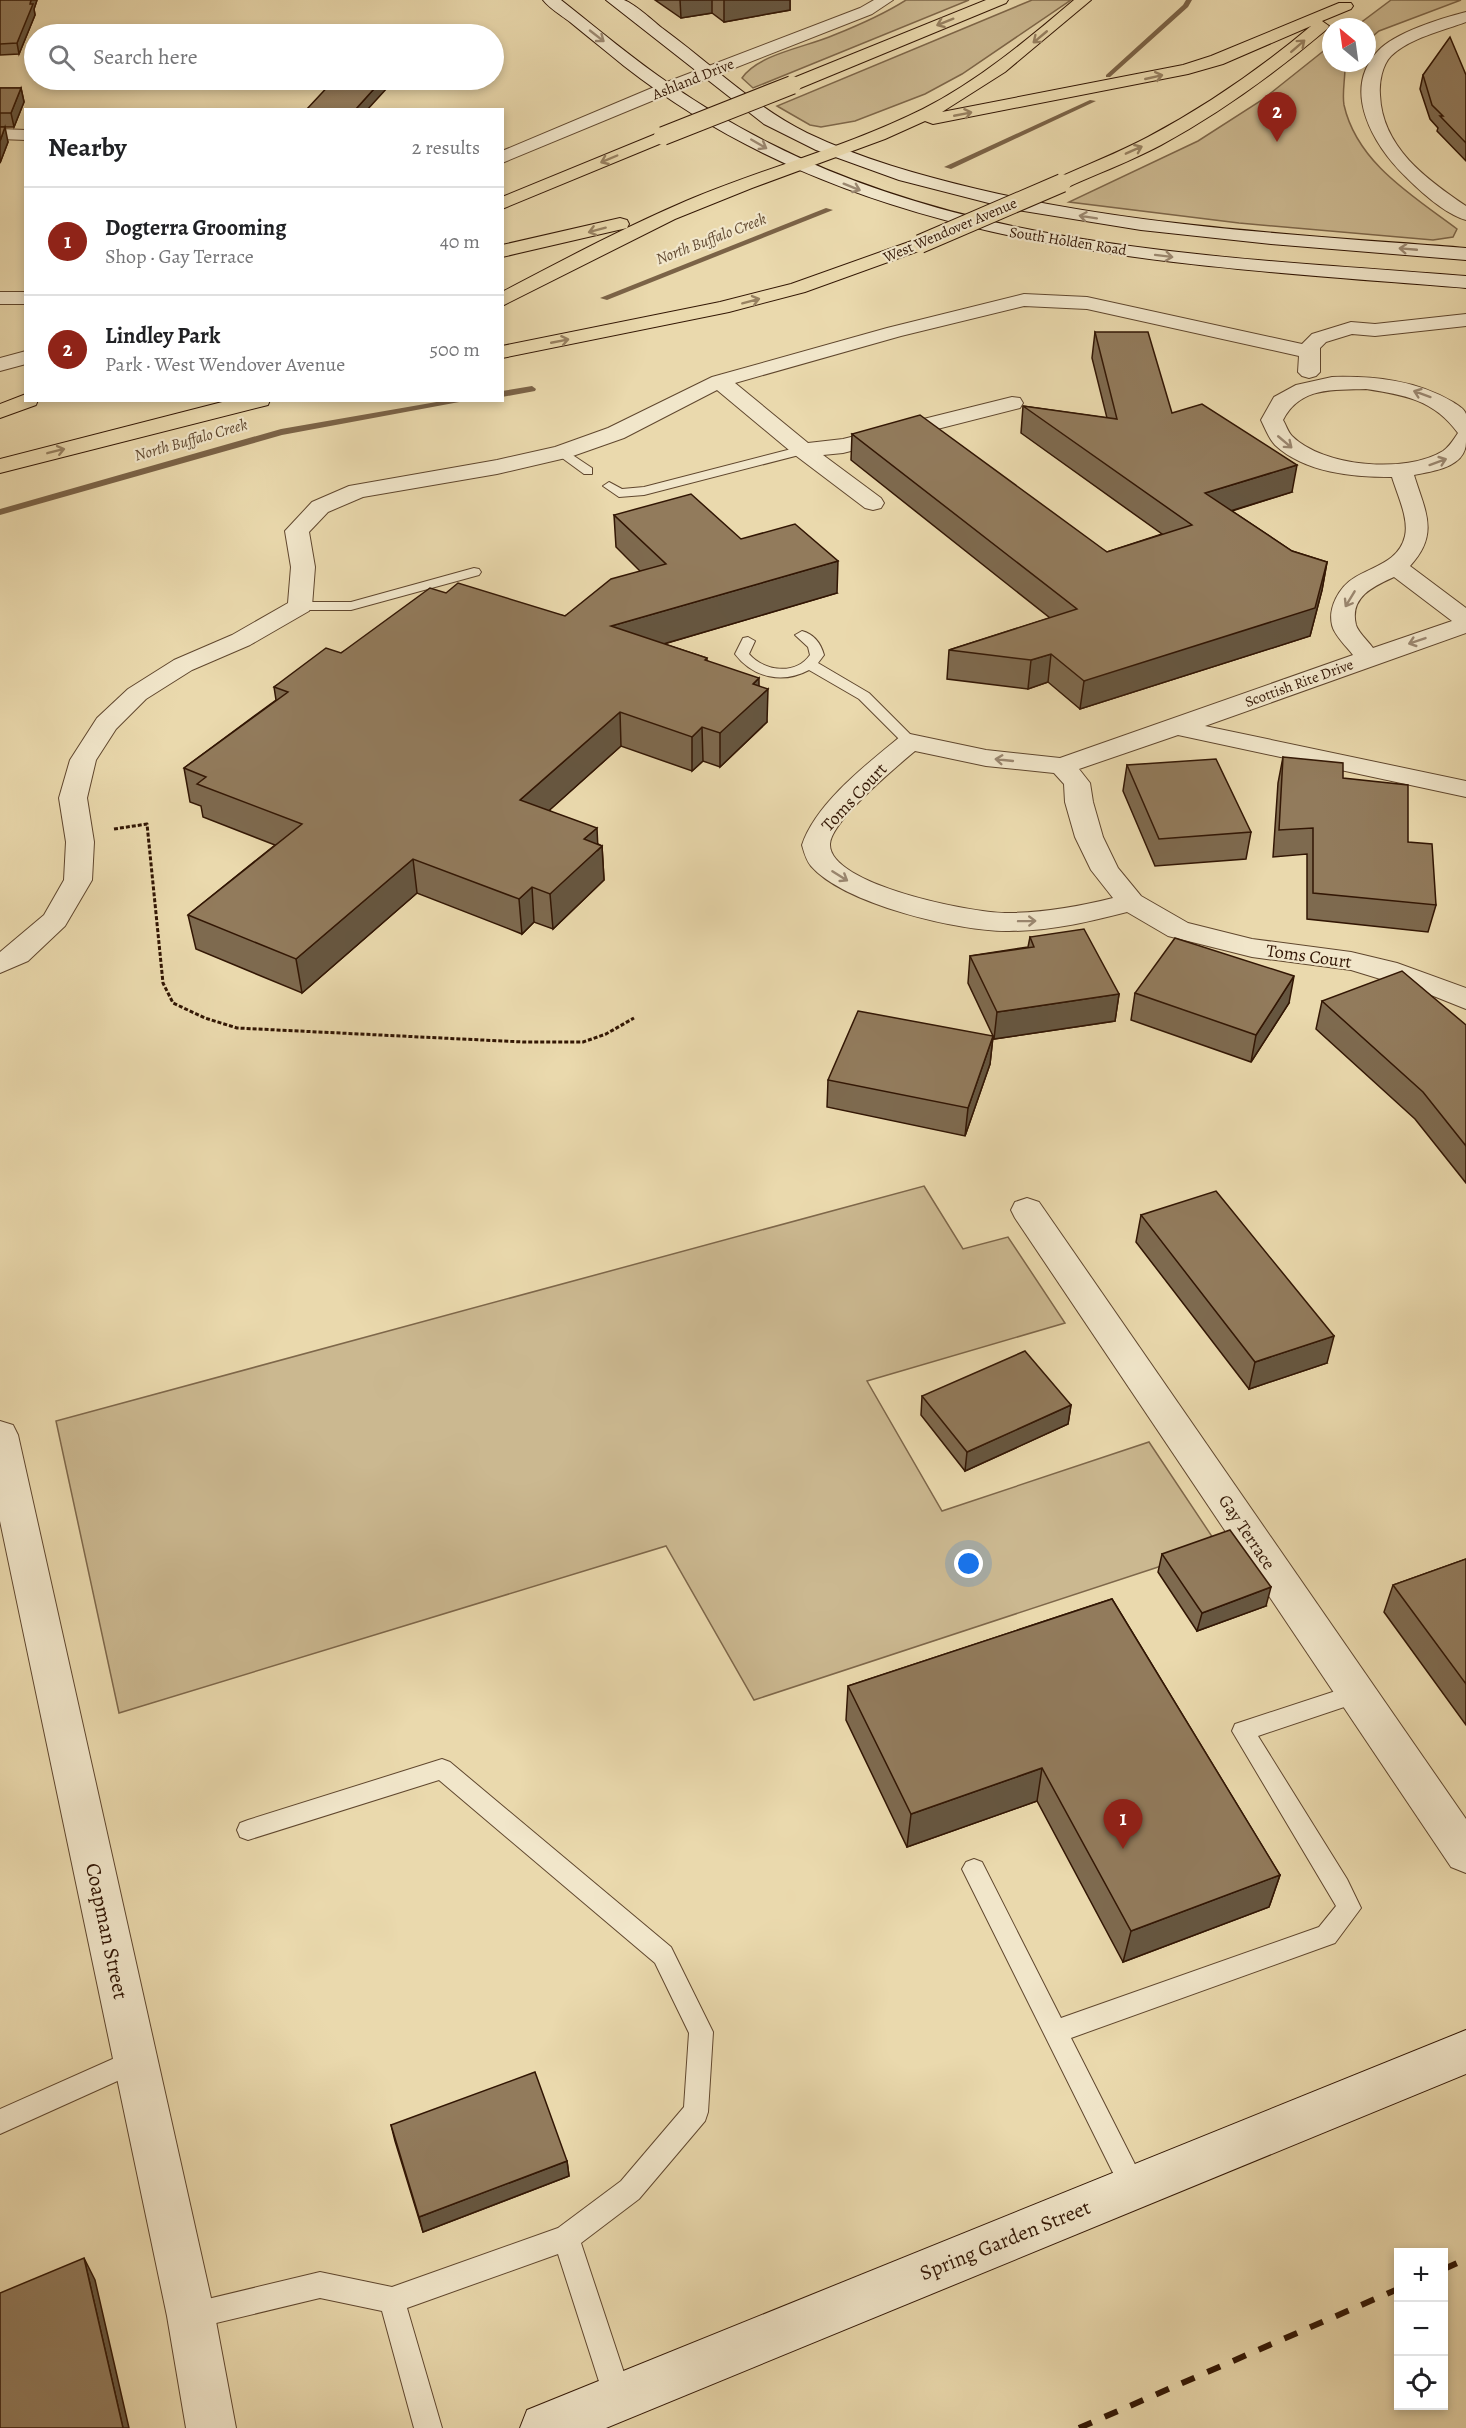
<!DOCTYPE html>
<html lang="en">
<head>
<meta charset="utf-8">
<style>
	:root { --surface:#fff; --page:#f2f2f2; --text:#202124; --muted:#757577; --line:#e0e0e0; --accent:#8f2418 }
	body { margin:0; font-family:Alegreya,serif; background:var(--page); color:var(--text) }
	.controls { position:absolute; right:18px; bottom:18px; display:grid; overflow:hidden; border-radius:0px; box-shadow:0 3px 9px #0003 }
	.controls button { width:54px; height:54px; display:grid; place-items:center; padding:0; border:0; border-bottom:2px solid var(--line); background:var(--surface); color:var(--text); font:30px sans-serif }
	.compass { position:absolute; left:1322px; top:18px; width:54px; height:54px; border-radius:50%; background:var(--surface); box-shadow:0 3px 9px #0003; rotate:331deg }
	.you { position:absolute; left:969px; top:1564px; width:21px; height:21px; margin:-15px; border:4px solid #fff; border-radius:50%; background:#1a73e8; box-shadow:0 0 0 9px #1a73e833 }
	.badge { display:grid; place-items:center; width:39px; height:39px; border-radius:50%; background:var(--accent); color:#fff; font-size:20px; font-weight:700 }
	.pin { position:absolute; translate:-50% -50px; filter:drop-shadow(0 2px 3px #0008) }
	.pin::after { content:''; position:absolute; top:32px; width:21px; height:18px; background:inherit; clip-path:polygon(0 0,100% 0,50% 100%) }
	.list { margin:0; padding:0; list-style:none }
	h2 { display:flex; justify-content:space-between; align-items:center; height:78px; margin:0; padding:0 24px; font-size:26px }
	h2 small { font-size:20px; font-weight:400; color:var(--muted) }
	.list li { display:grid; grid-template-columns:39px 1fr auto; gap:18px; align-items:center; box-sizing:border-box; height:108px; padding:0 24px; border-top:2px solid var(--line) }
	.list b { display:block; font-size:22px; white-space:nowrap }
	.list p { margin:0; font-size:20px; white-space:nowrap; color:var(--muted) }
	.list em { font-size:20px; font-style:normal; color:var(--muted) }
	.icon { flex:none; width:33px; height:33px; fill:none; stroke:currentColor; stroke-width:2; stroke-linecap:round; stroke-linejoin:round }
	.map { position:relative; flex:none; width:1466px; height:2428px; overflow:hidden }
	.search { position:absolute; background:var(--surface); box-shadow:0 3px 9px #0003; left:24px; top:24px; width:480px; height:66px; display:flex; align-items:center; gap:15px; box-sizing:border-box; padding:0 21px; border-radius:33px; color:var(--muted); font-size:22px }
	.panel { position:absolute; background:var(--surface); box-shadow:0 3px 9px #0003; left:24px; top:108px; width:480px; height:294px; border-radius:0px }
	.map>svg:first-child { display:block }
	.green { fill:#cbb890; stroke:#7e674a; stroke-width:1.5 }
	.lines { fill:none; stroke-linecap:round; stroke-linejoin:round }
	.stream { fill:#7b6347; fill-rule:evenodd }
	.lane-casing { stroke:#60472e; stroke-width:2 }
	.street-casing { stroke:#60472e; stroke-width:2 }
	.secondary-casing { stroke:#321604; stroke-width:2 }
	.highway-casing { stroke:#321604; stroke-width:2 }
	.path { stroke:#321604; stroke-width:3; stroke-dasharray:4 2; stroke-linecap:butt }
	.lane { fill:#f1e6ca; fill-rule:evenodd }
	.street { fill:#f1e6ca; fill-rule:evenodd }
	.secondary { fill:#f1e6ca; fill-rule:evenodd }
	.highway { fill:#ead9ad; fill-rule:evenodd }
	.rail { stroke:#321604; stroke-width:6; stroke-dasharray:14 14; stroke-linecap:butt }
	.highway-bridge-casing { stroke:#321604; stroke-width:20; stroke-linecap:butt }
	.highway-bridge { stroke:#ead9ad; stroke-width:18 }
	.wall { fill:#7e6a4f; stroke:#321604; stroke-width:1.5 }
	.shaded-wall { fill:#665640; stroke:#321604; stroke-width:1.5 }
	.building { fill:#927b5c; stroke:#321604; stroke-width:1.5 }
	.oneway { stroke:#978161 }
	.oneway2 { stroke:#9b8871 }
	.labels { text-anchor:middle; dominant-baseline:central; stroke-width:4.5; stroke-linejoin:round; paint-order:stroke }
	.far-street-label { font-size:15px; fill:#321604; stroke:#f1e6ca }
	.far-water-label { font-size:16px; font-style:italic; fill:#624a31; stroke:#f1e6ca }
	.street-label { font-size:18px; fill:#321604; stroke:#f1e6ca }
	.near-street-label { font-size:21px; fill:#321604; stroke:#f1e6ca }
</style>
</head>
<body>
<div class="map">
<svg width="1466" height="2428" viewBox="0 0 1466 2428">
	<rect width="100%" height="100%" fill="#ead9ad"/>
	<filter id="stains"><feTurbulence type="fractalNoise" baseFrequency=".00333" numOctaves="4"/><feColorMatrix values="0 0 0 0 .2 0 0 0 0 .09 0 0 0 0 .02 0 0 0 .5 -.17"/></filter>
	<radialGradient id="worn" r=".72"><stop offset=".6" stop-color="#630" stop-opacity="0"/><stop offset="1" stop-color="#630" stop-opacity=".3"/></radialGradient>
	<g class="green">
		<path d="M906 0H969L753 88 742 78C758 54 807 47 834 35 859 25 884 14 906 0Z"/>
		<polygon points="1032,0 1071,0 962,74 925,94 855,121 821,127 810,125 777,106"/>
		<polygon points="1391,0 1461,0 1379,31 1367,41 1367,27 1355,27"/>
		<path d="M1331 45V63H1348L1345 68C1345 79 1342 94 1344 105 1357 163 1413 196 1457 229L1453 237 1433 240 1239 223 1069 202 1198 141 1262 100Z"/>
		<polygon points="924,1186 963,1249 1008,1237 1065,1323 867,1381 942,1511 1149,1442 1219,1547 754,1700 666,1546 119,1713 56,1421"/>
	</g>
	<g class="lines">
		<g class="stream">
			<polygon points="1186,0 1192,0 1188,7 1110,77 1106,77 1106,75 1183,5"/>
			<polygon points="1090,100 1096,101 951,169 944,167"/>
			<polygon points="826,208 833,210 607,300 600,298"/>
			<polygon points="532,386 536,389 535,391 502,397 502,391"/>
			<polygon points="448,400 470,400 282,435 0,515 0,509 281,429"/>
		</g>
		<defs>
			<g id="lane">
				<polygon points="803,446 807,447 807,453 644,495 619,497 603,486 609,482 622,489 644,487"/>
				<polygon points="562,448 592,468 592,474 584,474 558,455 558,449"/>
				<polygon points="474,568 479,569 481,572 479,575 351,610 300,610 293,606 300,602 351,602"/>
				<path d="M802 631C814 634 821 644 824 655L818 663 869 693 915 739 917 742 915 745H905L859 699 809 670C783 684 753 678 735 654L743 638 748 637 755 641 749 654C764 671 795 676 810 655L808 647 795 635Z"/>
				<polygon points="1357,1684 1365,1686 1368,1693 1365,1700 1258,1736 1347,1879 1361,1908 1335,1943 1071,2038 1147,2188 1143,2197 1134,2201 1125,2197 962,1869 966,1862 974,1859 982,1862 1061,2018 1319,1927 1336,1906 1232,1731 1235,1724"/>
				<polygon points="442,1759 450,1762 671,1947 713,2032 708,2112 705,2121 639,2199 581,2243 632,2397 628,2407 618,2411 608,2407 604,2397 558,2254 407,2308 442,2428 414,2428 382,2311 320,2298 191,2329 182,2325 178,2316 182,2307 191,2303 320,2272 392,2287 558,2228 621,2181 684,2107 689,2033 655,1963 439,1780 248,1840 240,1837 237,1830 240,1823 248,1820"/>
				<polygon points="135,2049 144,2053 147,2061 144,2069 0,2134 0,2109"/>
			</g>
			<g id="street">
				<polygon points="874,0 893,0 872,14 671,93 502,163 502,151 659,85 860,8"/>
				<path d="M1466 12V22C1442 31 1410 38 1391 56 1382 65 1379 83 1380 95 1382 147 1426 179 1466 206V220C1445 214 1421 192 1406 177 1375 147 1340 91 1378 51 1394 33 1442 18 1466 12Z"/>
				<polygon points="0,129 26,130 26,140 0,139"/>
				<rect x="0" y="292" width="26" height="12"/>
				<polygon points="1024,294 1087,297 1302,344 1312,334 1351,322 1375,324 1466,314 1466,326 1375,336 1352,334 1326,342 1320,348 1320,372 1316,376 1309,378 1302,376 1298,372 1299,356 1087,309 1024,306 901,336 735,383 808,443 843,439 1012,397 1020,398 1023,403 1020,408 843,453 823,455 881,498 884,503 881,508 873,510 865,508 795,455 717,390 624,438 570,457 497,474 363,497 328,512 309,532 315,567 312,606 309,611 250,645 192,670 146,699 116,729 96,760 87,798 94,842 92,880 65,926 28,961 0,973 0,952 44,915 64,880 66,842 59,798 70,760 97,718 128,689 174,660 232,635 288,603 291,567 285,531 312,502 349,486 497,460 555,447 608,428 712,377 887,328"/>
				<polygon points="26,351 26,364 0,371 0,358"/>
				<path d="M1332 377C1374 376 1416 380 1453 402 1457 405 1464 408 1466 414 1466 421 1466 434 1466 442 1466 467 1434 471 1414 475 1425 511 1440 534 1410 566L1466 608V633L1205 726 1466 781V797L1178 735 1079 769 1090 783 1093 802 1103 837 1118 868 1141 896 1188 923 1252 939 1351 952 1397 963 1466 988V1009L1426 993 1351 970 1252 957 1168 936 1127 912C1088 922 1050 931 1009 931 960 932 844 904 811 866 806 860 804 852 802 845 816 803 867 764 901 736L910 734 986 750 1060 758 1353 655C1347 647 1334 635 1332 625 1328 608 1339 587 1354 578 1373 566 1399 562 1405 536 1409 518 1397 494 1392 477 1353 477 1305 473 1275 445 1269 439 1265 428 1261 420L1274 397 1296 385ZM1366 389C1405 395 1434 400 1458 433 1454 439 1449 447 1443 451 1406 474 1323 467 1292 436 1288 432 1286 425 1283 420 1300 387 1332 390 1366 389ZM1394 577 1452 621 1373 648C1368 641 1358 632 1356 625 1349 597 1374 586 1394 577ZM915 751 986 766 1054 773 1064 784 1065 802 1075 837 1091 870 1113 898C1077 907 1042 913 1005 913 973 913 828 885 830 844 831 821 896 767 915 751Z"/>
				<polygon points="1027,1198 1039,1202 1466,1819 1466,1873 1451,1867 1015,1218 1011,1210 1015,1202"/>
				<polygon points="0,1421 13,1425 18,1435 215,2316 236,2428 186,2428 167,2316 0,1521"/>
			</g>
			<g id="secondary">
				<path d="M543 0H561C598 29 634 60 673 86 703 107 736 126 769 143 983 252 1231 257 1466 276V288C1174 264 865 255 624 66 606 51 588 37 570 22 561 15 550 9 543 0Z"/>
				<path d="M606 0C611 0 620 0 624 0 635 4 652 20 662 28 710 63 753 106 807 133 861 159 919 175 977 189 1137 227 1302 235 1466 248V260L1271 244 1141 230 1012 209 899 180 816 150 764 124Z"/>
				<polygon points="1466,2030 1466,2074 606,2428 520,2428 527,2410"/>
			</g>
			<g id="highway">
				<polygon points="986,0 1008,0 1006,3 798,89 786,89 784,85 786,81"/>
				<path d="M1074 0H1091L1005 72 942 112 1183 65 1211 56 1339 3H1351L1353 6 1351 9 1322 21 1329 26 1327 29C1275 73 1220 113 1161 145 1131 161 1099 173 1068 187H1056L1053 183 1056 179C1086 165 1118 153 1148 137 1206 106 1260 69 1311 26L1223 64 1188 74 933 124 925 121 885 139 752 188 675 219 502 306V292C563 260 623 228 686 201 764 168 847 147 923 109 978 81 1027 40 1074 0Z"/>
				<polygon points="663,131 669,132 672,136 669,140 502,209 502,197"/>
				<polygon points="620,218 627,220 629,224 627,228 502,257 502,245"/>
				<polygon points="920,238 927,240 930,244 927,248 805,292 729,312 502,358 502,346 720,302 791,284"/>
				<polygon points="26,394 26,400 38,400 36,405 0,418 0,404"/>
				<polygon points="230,400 270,400 268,405 0,473 0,459"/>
			</g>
		</defs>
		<use href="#lane" class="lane-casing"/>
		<use href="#street" class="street-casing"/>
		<use href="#secondary" class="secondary-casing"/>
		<use href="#highway" class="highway-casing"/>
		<polyline class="path" points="114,829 147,824 163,983 173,1003 205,1018 237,1028 523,1042 583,1042 606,1034 634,1018"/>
		<use href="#lane" class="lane"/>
		<use href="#street" class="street"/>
		<use href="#secondary" class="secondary"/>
		<use href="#highway" class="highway"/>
		<g class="rail">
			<polyline points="1444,2269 1466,2259"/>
			<polyline points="1079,2428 1398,2289"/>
		</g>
		<defs>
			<g id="highway-bridge">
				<polyline points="663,136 792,85"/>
				<polyline points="920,244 1062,183"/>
			</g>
		</defs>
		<use href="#highway-bridge" class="highway-bridge-casing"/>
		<use href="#highway-bridge" class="highway-bridge"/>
	</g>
	<g class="wall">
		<polygon points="0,0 37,0 34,9 35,15 19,54 0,55"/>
		<polygon points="655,0 790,0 790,10 724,22 712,13 681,18"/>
		<polygon points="1423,75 1466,75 1466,161 1437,131 1438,128 1430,119 1420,89"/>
		<polygon points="0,88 21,88 24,102 14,127 0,127 8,142 0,163"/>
		<polygon points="1095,332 1172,413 1292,492 1232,511 1292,551 1327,562 1322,590 1310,636 1080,709 1048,682 1028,689 947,679 949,650 1050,618 851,460 852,434 1107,552 1162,534 1021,433 1023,406 1107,418 1092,358"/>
		<polygon points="614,515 741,539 837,593 664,644 707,658 707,661 759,686 767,722 720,767 703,761 692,771 621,746 549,810 598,844 602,846 604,880 553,929 534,922 522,934 417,893 302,993 196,949 188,915 275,845 203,817 201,806 190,802 184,768 276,700 274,687 341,653 446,593 565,616 640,571 616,547"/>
		<polygon points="1283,757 1408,842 1436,905 1428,932 1307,919 1307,854 1273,857 1278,783"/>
		<polygon points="1127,765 1251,832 1246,859 1155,866 1123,791"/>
		<polygon points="1030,937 1119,994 1115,1021 994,1039 993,1037 990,1064 965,1136 827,1107 828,1080 993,1036 968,983 970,956 1028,947"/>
		<polygon points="1135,993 1289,1003 1251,1062 1131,1020"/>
		<polygon points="1322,1001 1466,1025 1466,1183 1415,1119 1316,1029"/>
		<polygon points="1141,1215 1327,1363 1249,1389 1136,1242"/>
		<polygon points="922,1396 1071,1405 1068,1424 965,1471 921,1415"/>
		<polygon points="1162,1554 1266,1606 1197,1631 1158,1572"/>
		<polygon points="1466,1559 1466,1725 1384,1612 1393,1585"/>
		<polygon points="1112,1599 1280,1875 1269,1907 1123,1962 1037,1801 907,1847 846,1720 848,1686"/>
		<polygon points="391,2125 567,2161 569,2176 423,2232 395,2141"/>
	</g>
	<g class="shaded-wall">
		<polygon points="31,0 37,0 34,9 35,15 19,54 17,43"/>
		<polygon points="680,0 712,0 712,13 681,18"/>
		<polygon points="724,0 790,0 790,10 724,22"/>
		<polygon points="382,80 387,80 388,87 367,110 355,110"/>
		<polygon points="21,88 24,102 14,127 11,113"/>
		<polygon points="5,127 8,142 0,163 0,141"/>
		<polygon points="1297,465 1292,492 1201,520 1205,493"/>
		<polygon points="838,561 837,593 612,659 611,626"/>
		<polygon points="1327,562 1322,590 1310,636 1080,709 1084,681"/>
		<polygon points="1051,654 1048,682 1028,689 1031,660"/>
		<polygon points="759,678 759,697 768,689 767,722 720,767 720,733 753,684"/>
		<polygon points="620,712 621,746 523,834 520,800"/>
		<polygon points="702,727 703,761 692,771 692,737"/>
		<polygon points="597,828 598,850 602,846 604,880 553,929 550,894 584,839"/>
		<polygon points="413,859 417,893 302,993 296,959"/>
		<polygon points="532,887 534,922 522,934 519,899"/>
		<polygon points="1294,976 1289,1003 1251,1062 1256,1035"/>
		<polygon points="1119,994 1115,1021 994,1039 997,1012"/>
		<polygon points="993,1036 990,1064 965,1136 968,1108"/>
		<polygon points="1334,1336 1327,1363 1249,1389 1255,1362"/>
		<polygon points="1071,1405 1068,1424 965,1471 967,1452"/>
		<polygon points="1271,1587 1266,1606 1197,1631 1202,1613"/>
		<polygon points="1042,1768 1037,1801 907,1847 911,1814"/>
		<polygon points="1280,1875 1269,1907 1123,1962 1131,1931"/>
		<polygon points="567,2161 569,2176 423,2232 419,2217"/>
		<polygon points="84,2258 95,2280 129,2428 123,2428"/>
	</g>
	<g class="building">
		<polygon points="0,0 31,0 30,4 33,4 17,43 0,44"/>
		<polygon points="1450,37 1466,75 1466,143 1440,116 1443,116 1432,105 1423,75"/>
		<polygon points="334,80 382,80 355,110 306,110"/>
		<polygon points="0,88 21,88 11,113 0,113"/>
		<polygon points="0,127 5,127 0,141"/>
		<polygon points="1095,332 1148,332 1172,413 1202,404 1297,465 1205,493 1292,551 1327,562 1315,608 1084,681 1051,654 1031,660 949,650 1077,609 852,434 920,415 1107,552 1192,525 1023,406 1117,419"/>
		<polygon points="691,494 741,539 795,524 838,561 611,626 707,658 705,660 759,678 753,684 768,689 720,733 702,727 692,737 620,712 520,800 597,828 584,839 602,846 550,894 532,887 519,899 413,859 296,959 188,915 302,824 197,784 206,777 184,768 288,692 274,687 326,648 341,653 430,588 446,593 458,583 565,616 611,579 666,564 614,515"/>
		<polygon points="1283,757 1343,763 1343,778 1408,785 1408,842 1432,844 1436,905 1313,893 1313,828 1279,830"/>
		<polygon points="1216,759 1251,832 1159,839 1127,765"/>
		<polygon points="1084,929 1119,994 997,1012 970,956 1034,947 1030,937"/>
		<polygon points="1175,938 1294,976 1256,1035 1135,993"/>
		<polygon points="1402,971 1466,1025 1466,1146 1423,1092 1322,1001"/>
		<polygon points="858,1011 993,1036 968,1108 828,1080"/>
		<polygon points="1216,1191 1334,1336 1255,1362 1141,1215"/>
		<polygon points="1025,1351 1071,1405 967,1452 922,1396"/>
		<polygon points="1230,1530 1271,1587 1202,1613 1162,1554"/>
		<polygon points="1466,1559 1466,1684 1393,1585"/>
		<polygon points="1112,1599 1280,1875 1131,1931 1042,1768 911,1814 848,1686"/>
		<polygon points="535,2072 567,2161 419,2217 391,2125"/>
		<polygon points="84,2258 123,2428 0,2428 0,2293"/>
	</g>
	<defs><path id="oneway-shaft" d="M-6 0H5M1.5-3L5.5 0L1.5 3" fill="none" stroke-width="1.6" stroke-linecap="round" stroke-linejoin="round" transform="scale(1.5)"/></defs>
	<g class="oneway">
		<use href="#oneway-shaft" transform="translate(945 22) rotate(158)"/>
		<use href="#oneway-shaft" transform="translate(1040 37) rotate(140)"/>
		<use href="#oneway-shaft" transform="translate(1298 46) rotate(-41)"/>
		<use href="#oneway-shaft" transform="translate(1154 77) rotate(-13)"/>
		<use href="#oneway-shaft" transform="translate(963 114) rotate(-11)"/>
		<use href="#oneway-shaft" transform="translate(1134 150) rotate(-24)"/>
		<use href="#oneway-shaft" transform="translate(609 159) rotate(157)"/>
		<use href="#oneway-shaft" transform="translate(597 230) rotate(165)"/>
		<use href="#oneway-shaft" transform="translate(751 301) rotate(-15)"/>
		<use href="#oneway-shaft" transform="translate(560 341) rotate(-11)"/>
		<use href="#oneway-shaft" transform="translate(56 451) rotate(-14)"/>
	</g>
	<g class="oneway2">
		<use href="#oneway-shaft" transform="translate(597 36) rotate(38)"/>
		<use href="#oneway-shaft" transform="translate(759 144) rotate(30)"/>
		<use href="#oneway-shaft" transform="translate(852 187) rotate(22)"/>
		<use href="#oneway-shaft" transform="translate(1088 217) rotate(-171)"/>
		<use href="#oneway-shaft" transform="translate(1408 249) rotate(-175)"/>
		<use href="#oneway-shaft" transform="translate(1164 256) rotate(7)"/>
		<use href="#oneway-shaft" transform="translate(1422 394) rotate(-160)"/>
		<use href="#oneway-shaft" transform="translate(1285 442) rotate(40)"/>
		<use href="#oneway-shaft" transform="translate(1438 462) rotate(-20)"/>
		<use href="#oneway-shaft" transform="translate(1350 599) rotate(121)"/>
		<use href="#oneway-shaft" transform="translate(1417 641) rotate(161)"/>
		<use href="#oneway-shaft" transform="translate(1004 760) rotate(-174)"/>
		<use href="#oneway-shaft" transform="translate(840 876) rotate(32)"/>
		<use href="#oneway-shaft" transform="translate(1027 921) rotate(-1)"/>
	</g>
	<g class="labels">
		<g class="far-street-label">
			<text transform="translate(693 79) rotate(-22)">Ashland Drive</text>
			<text transform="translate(950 230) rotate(-23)">West Wendover Avenue</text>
			<text transform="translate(1068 241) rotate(9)">South Holden Road</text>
			<text transform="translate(1299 683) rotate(-20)">Scottish Rite Drive</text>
		</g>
		<g class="far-water-label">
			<text transform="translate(711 239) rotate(-21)">North Buffalo Creek</text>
			<text transform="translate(191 440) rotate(-16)">North Buffalo Creek</text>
		</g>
		<g class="street-label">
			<text transform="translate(854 797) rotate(-47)">Toms Court</text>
			<text transform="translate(1309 956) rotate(8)">Toms Court</text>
			<text transform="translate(1247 1532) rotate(56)">Gay Terrace</text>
		</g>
		<g class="near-street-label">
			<text transform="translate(107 1931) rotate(78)">Coapman Street</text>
			<text transform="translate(1005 2240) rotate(-22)">Spring Garden Street</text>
		</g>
	</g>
	<rect width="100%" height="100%" filter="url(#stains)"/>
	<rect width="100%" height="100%" fill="url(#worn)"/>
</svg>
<div class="controls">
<button>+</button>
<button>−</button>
<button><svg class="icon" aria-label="locate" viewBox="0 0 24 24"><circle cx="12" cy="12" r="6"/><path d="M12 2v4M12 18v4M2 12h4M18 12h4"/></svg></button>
</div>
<svg class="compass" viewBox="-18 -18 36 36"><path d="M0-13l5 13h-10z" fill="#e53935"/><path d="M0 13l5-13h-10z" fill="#757577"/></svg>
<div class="you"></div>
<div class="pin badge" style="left:1123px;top:1849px">1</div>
<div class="pin badge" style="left:1277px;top:142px">2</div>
<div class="search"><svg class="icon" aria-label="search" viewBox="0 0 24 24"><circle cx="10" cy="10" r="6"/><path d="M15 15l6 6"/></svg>Search here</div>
<section class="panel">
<h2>Nearby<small>2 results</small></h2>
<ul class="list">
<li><span class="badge">1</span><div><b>Dogterra Grooming</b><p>Shop · Gay Terrace</p></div><em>40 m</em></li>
<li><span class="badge">2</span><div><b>Lindley Park</b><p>Park · West Wendover Avenue</p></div><em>500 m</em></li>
</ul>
</section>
</div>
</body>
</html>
